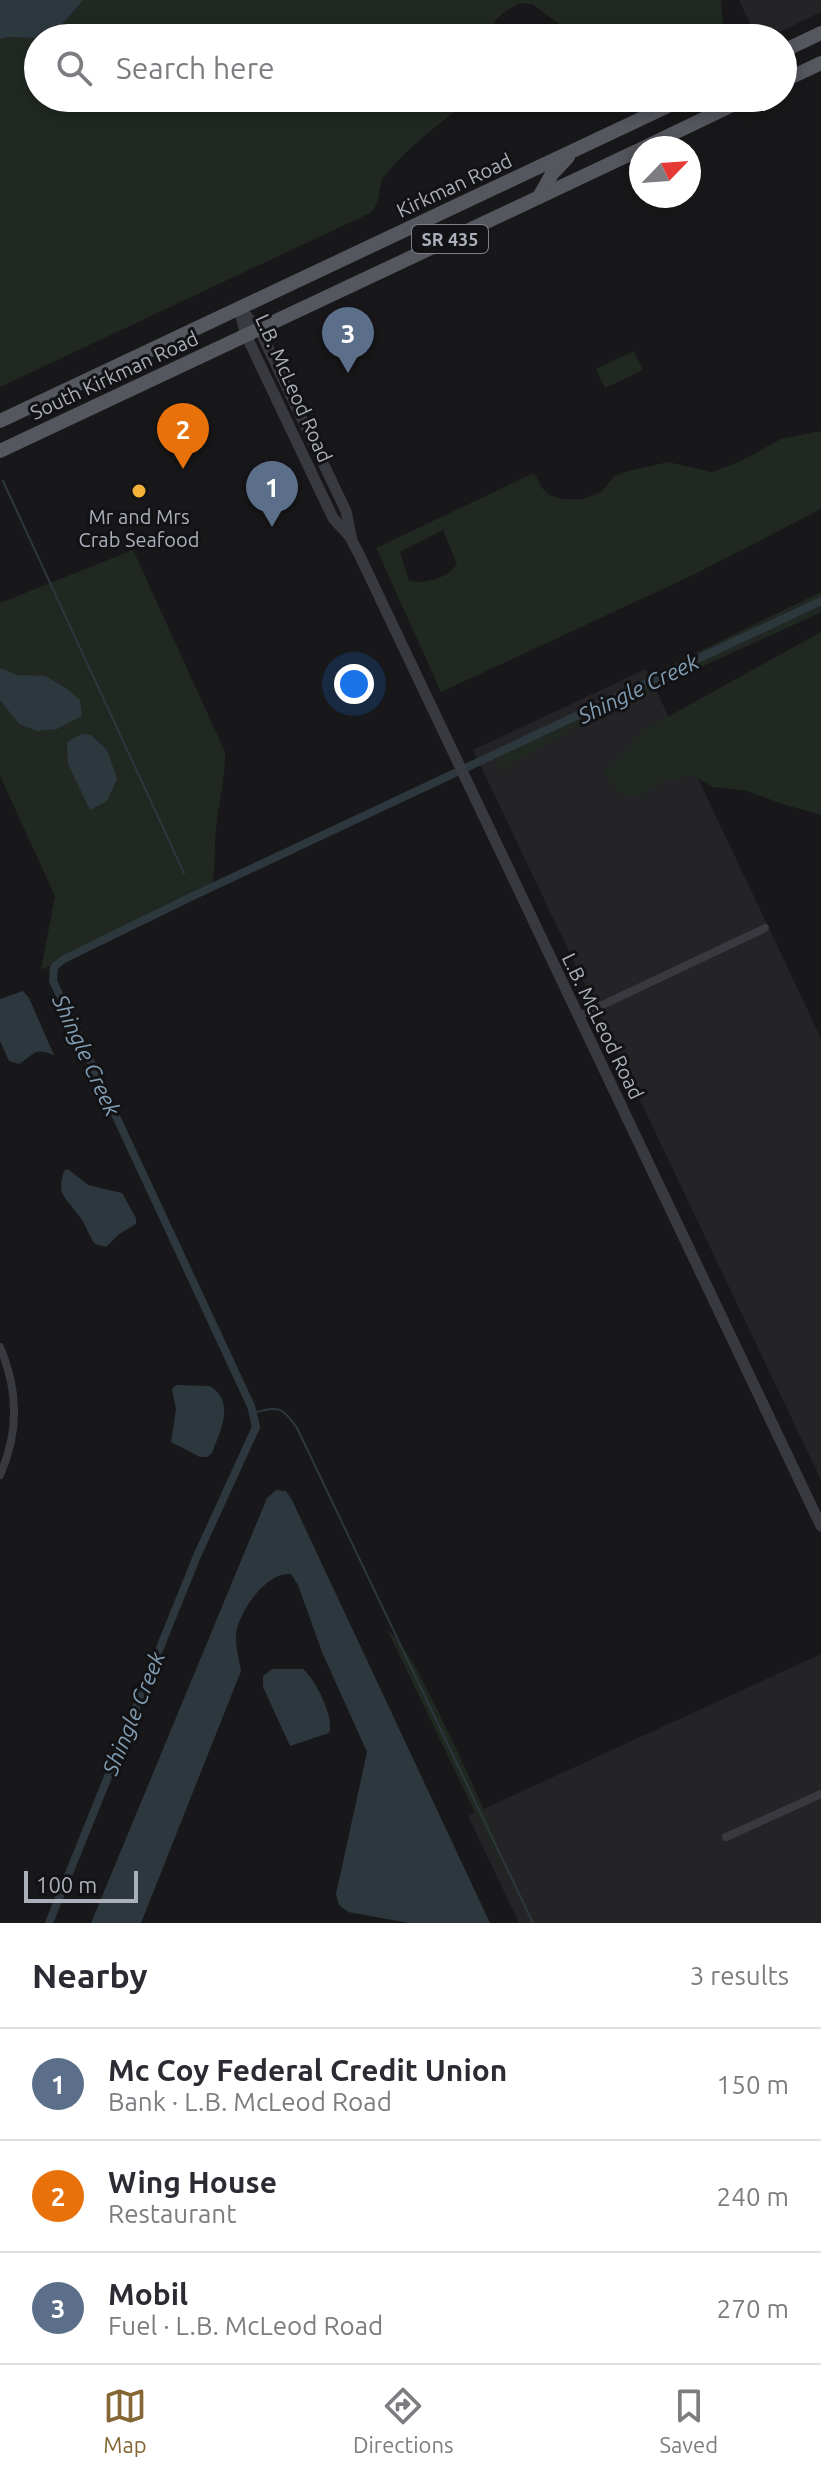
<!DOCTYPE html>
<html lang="en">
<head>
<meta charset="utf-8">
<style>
	:root { --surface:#fff; --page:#f7f7f7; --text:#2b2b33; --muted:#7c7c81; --line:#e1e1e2; --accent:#856735 }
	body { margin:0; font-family:Ubuntu,sans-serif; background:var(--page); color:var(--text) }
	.compass { position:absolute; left:629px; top:136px; width:72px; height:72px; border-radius:50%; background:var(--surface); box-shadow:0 4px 12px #0003; rotate:65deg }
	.scale { position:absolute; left:24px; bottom:20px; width:114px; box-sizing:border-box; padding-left:8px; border:4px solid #aaafba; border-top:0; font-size:22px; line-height:28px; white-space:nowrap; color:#aaafba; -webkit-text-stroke:6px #131315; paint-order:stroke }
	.you { position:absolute; left:354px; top:684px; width:28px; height:28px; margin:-20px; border:6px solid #fff; border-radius:50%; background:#1a73e8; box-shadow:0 0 0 12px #1a73e833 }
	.badge { display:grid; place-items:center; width:52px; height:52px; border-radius:50%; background:var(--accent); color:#fff; font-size:26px; font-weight:700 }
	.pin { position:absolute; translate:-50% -66px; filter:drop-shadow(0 2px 4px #0008) }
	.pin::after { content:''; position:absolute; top:42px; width:28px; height:24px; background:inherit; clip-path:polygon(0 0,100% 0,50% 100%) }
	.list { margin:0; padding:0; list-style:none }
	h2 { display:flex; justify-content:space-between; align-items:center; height:104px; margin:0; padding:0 32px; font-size:34px }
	h2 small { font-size:26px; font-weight:400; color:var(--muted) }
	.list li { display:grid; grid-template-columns:52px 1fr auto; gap:24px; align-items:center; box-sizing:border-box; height:112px; padding:0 32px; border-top:2px solid var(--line) }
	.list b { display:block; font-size:30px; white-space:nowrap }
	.list p { margin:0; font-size:26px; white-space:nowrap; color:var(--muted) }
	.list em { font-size:26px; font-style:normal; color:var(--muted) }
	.icon { flex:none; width:44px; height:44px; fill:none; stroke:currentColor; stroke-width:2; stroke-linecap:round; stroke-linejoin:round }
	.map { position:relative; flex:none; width:821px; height:1923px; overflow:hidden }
	.search { position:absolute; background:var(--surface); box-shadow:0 4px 12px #0003; left:24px; right:24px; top:24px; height:88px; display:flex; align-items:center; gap:20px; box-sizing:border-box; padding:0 28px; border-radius:44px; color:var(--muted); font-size:30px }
	.sheet { height:440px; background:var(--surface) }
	nav { display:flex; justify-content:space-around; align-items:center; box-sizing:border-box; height:112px; border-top:2px solid var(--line); background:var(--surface); font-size:22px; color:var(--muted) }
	nav a { display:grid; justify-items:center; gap:4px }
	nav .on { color:var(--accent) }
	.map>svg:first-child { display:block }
	.built { fill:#242427 }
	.green { fill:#202821; fill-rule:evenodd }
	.water { fill:#2d373e }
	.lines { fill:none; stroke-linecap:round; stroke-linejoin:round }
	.stream { stroke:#2d373e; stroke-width:2 }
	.canal { stroke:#2d373e; stroke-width:8 }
	.minor { stroke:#393a3f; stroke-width:8 }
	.tertiary { stroke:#393a3f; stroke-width:11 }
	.primary { stroke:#55575e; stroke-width:14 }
	.poi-dot { fill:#f3b137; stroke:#131315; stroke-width:3 }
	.labels { text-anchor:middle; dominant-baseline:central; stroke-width:6; stroke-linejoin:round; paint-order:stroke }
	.shield { fill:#131315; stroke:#7d8088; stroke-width:2 }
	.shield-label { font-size:18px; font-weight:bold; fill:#aaafba }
	.street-label { font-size:20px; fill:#aaafba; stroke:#131315 }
	.poi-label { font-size:20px; fill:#aaafba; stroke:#131315 }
	.water-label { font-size:22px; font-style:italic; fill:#819db4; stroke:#131315 }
</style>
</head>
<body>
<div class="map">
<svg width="821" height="1923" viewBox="0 0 821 1923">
	<rect width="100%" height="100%" fill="#18181a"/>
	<g class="built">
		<polygon points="739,0 821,0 821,12 767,38 757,38"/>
		<polygon points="646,669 821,1038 821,1480 473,750"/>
		<polygon points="821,1654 821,1923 519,1923 468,1816"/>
	</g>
	<g class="green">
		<path d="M83 0H721L723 24 716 38H588L561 25 532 4 520 3 504 12 494 22 489 38H38V98H471C444 121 407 147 386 174 376 186 383 202 370 213L0 387V39C11 36 21 38 33 38 55 38 70 15 83 0Z"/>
		<polygon points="634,351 643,370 605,388 596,369"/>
		<path d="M821 431V509L693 575 441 692 376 548 534 473 542 488 549 495 563 499H583L601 492 615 476 624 472 668 462 712 472 743 460 781 439ZM443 530 457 564C448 578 426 584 409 581L400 552Z"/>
		<path d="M133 550 225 752C225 778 219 803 216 828 214 847 216 867 212 885L41 970 55 896 0 776V603Z"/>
		<path d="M821 592V612C715 662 601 707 502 771L489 754Z"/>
		<polygon points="821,632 821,815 782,804 747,791 713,787 692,775 660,783 641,797 619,795 604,772 644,730"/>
		<path d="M387 1629C397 1639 406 1651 413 1663 429 1690 507 1849 503 1871Z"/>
	</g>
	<g class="water">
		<path d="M0 0H83C70 15 55 38 33 38 21 38 11 36 0 39Z"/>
		<polygon points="0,668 17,675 45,676 66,688 80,700 82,716 57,729 37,731 19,724 0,700"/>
		<polygon points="82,734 91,735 107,750 117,779 107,801 90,810 68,764 67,742"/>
		<path d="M23 991 29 998 54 1055C34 1047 35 1054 19 1064L9 1061 0 1041V999Z"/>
		<path d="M68 1169 88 1185 122 1193 136 1218V1224L119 1234 106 1247 95 1244C89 1236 86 1225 79 1216 66 1196 56 1197 64 1171Z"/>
		<path d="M176 1385 210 1386C236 1403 220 1431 212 1453L207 1457H200L171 1442 176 1409 172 1389Z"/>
		<path d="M276 1490 286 1491 292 1500 490 1923H409L348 1912 339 1905 336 1894 367 1752 322 1652 298 1585 291 1574C266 1571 235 1616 236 1638 236 1649 239 1660 241 1671L141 1923H91L267 1498Z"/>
		<path d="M272 1669H303C315 1679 335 1718 329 1733L290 1746 263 1687V1676Z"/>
	</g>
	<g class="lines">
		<g class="stream">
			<polyline points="3,481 184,873"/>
			<path d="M253 1413C279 1406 281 1406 297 1428L533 1923"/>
		</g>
		<polyline class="canal" points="49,1923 197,1556 256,1427 251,1406 53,981 54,967 64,959 193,896 821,601"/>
		<g class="minor">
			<polyline points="579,1016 765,928"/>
			<path d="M0 1347C18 1389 19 1433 0 1475"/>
			<polyline points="726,1837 821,1794"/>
		</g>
		<g class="tertiary">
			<polyline points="239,308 259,329 346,511 352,541 358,552 821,1526"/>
			<polyline points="239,309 246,335 333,518 350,537"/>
		</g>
		<g class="primary">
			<polyline points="783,51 821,33"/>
			<polyline points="783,81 821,63"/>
			<polyline points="643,148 747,98"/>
			<polyline points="539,197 552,174 568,157"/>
			<polyline points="0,421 685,98"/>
			<polyline points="0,451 641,149"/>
		</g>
	</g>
	<circle class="poi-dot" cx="139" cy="491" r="8"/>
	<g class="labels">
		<rect class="shield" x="412" y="225" width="76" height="28" rx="6"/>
		<g class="shield-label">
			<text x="450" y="239">SR 435</text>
		</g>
		<g class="street-label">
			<text transform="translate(454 185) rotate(-25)">Kirkman Road</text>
			<text transform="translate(114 375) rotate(-25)">South Kirkman Road</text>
			<text transform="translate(294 388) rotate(66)">L.B. McLeod Road</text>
			<text transform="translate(603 1026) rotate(64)">L.B. McLeod Road</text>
		</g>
		<g class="poi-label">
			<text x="139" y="516">Mr and Mrs<tspan x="139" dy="23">Crab Seafood</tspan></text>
		</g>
		<g class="water-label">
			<text transform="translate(638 688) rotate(-26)">Shingle Creek</text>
			<text transform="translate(87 1055) rotate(65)">Shingle Creek</text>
			<text transform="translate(133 1713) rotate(-68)">Shingle Creek</text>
		</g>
	</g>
</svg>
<svg class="compass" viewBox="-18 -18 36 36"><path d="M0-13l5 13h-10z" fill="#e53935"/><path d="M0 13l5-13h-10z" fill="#7c7c81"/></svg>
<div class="scale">100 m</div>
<div class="you"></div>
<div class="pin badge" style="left:272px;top:527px;background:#5c6f8a">1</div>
<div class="pin badge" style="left:183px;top:469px;background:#e8710a">2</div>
<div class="pin badge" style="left:348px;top:373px;background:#5c6f8a">3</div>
<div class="search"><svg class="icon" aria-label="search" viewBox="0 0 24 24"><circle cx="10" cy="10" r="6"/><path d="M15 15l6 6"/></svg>Search here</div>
</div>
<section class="sheet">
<h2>Nearby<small>3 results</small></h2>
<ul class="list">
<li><span class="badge" style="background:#5c6f8a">1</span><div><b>Mc Coy Federal Credit Union</b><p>Bank · L.B. McLeod Road</p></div><em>150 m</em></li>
<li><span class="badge" style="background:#e8710a">2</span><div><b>Wing House</b><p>Restaurant</p></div><em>240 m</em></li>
<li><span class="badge" style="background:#5c6f8a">3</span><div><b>Mobil</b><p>Fuel · L.B. McLeod Road</p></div><em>270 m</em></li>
</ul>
</section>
<nav>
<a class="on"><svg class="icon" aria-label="map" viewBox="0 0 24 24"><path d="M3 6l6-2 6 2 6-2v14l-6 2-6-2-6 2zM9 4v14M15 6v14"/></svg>Map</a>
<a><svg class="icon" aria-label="directions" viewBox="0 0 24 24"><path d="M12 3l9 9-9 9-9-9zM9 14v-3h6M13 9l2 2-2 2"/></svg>Directions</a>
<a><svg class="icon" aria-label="saved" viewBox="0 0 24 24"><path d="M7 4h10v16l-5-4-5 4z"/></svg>Saved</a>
</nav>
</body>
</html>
